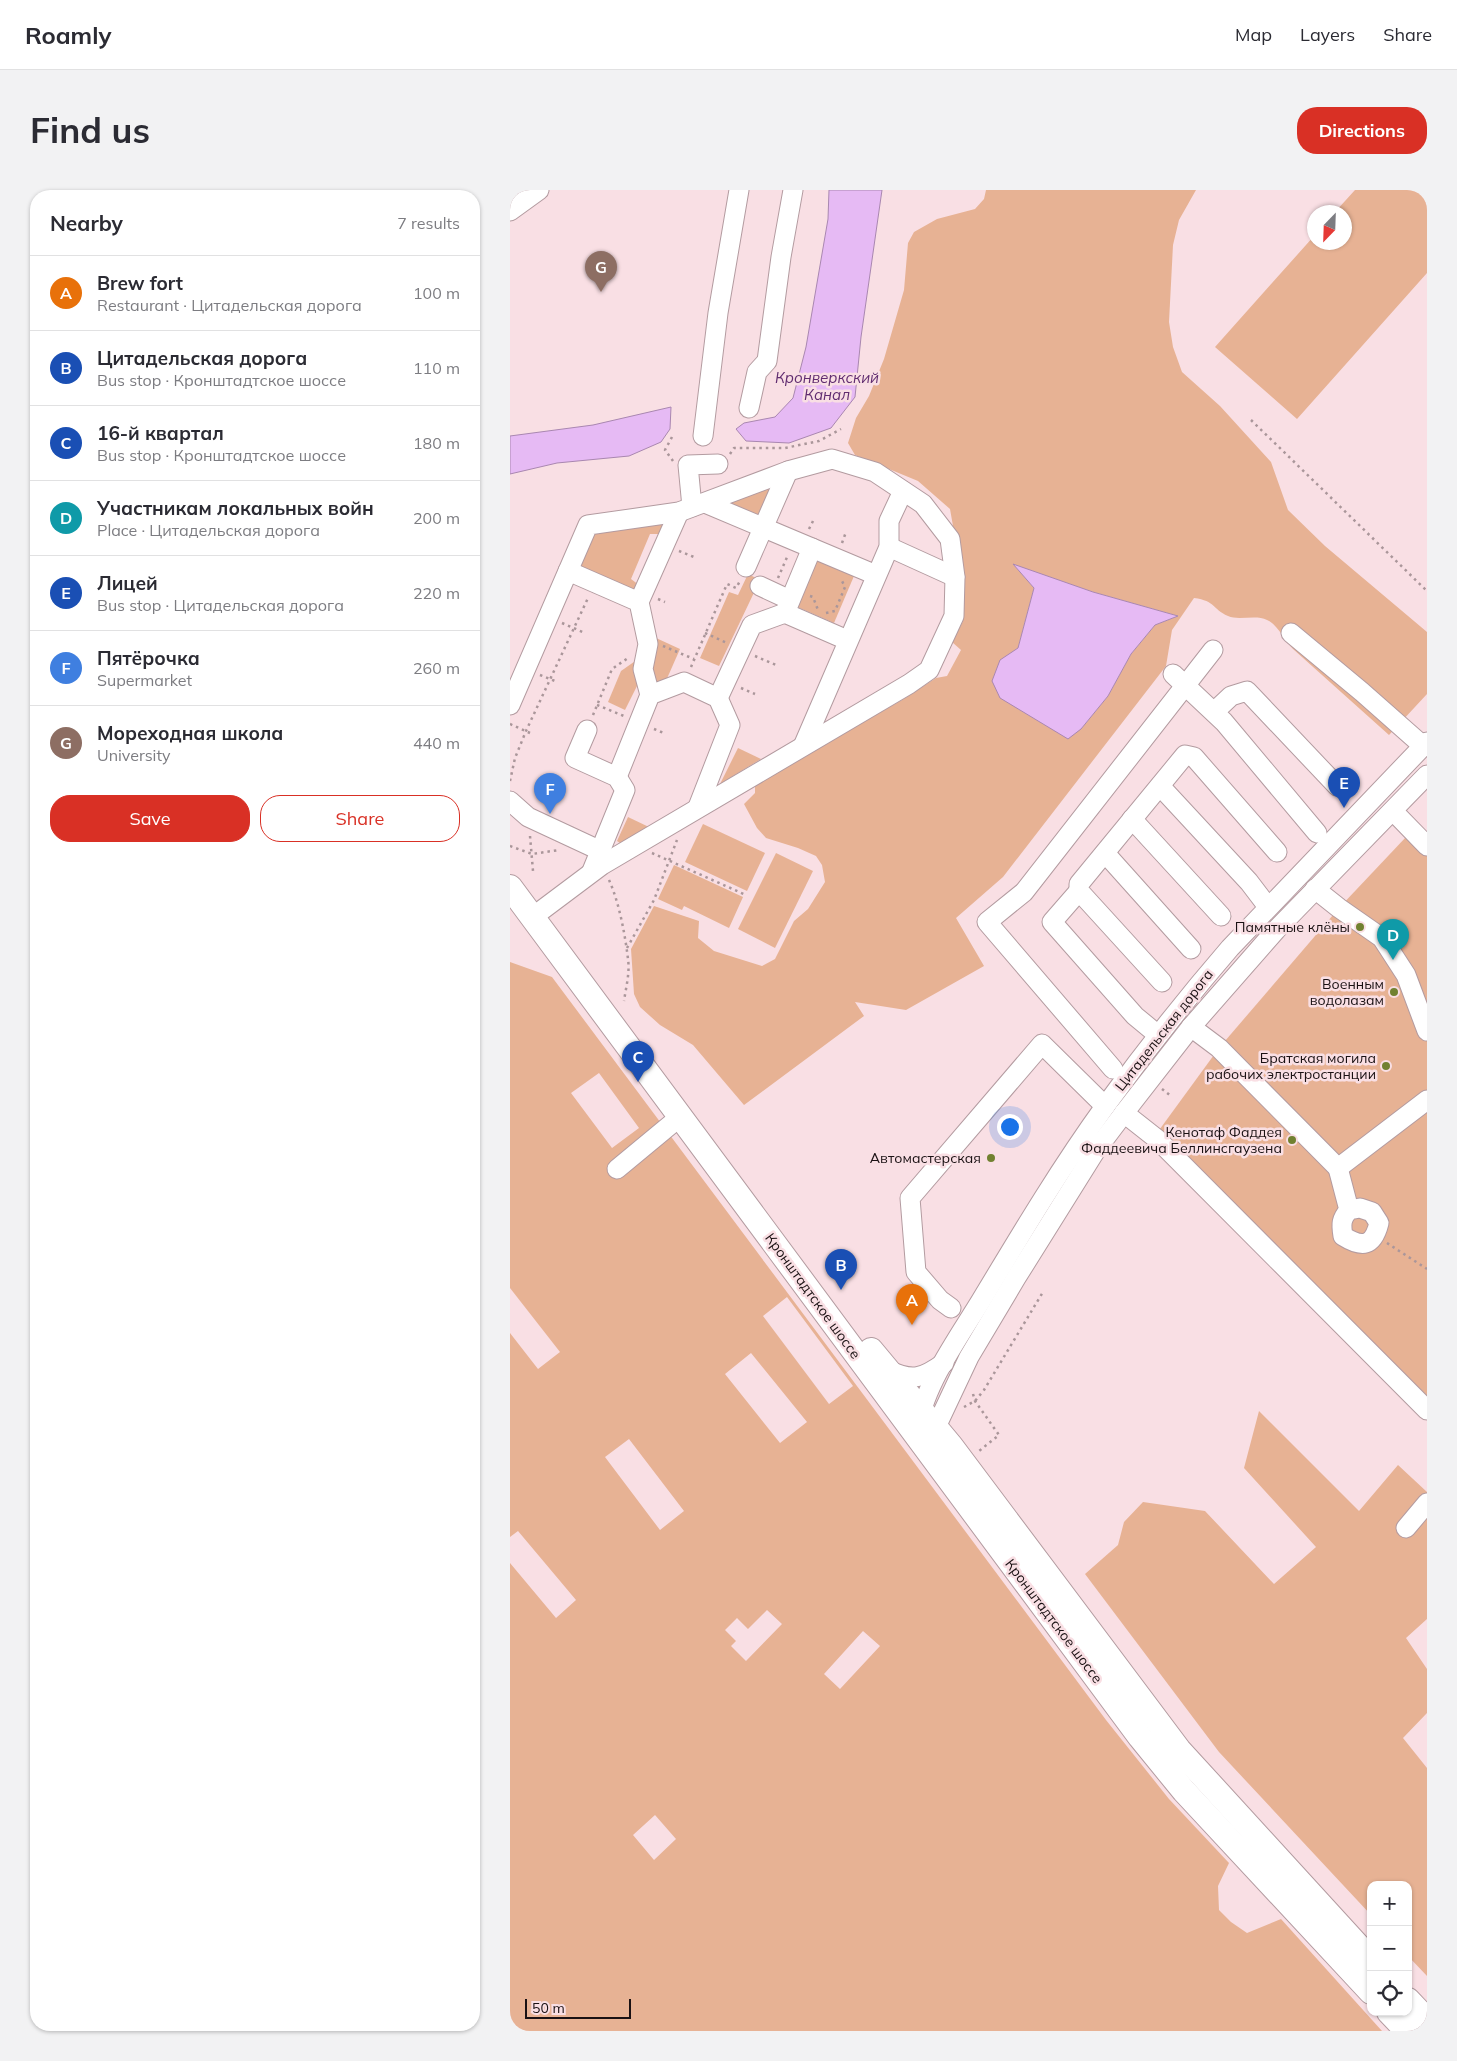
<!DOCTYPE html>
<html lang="en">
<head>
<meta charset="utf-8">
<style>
	:root { --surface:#fff; --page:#f2f2f3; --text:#2b2b33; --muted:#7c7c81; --line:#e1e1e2; --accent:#d93025 }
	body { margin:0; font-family:Mulish,sans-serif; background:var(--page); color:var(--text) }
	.controls { position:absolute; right:15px; bottom:15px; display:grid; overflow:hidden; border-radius:10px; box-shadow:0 1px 4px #0004 }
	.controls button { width:45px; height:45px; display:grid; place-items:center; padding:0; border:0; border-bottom:1px solid var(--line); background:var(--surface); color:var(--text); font:25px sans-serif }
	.compass { position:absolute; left:797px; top:15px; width:45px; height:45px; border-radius:50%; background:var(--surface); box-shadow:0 1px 4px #0004; rotate:203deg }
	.scale { position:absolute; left:15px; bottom:12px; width:106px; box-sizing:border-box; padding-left:5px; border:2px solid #1a1113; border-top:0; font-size:14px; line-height:18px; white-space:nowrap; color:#1a1113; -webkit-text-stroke:4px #f9dfe4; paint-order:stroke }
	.you { position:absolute; left:499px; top:936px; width:18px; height:18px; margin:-12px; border:4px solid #fff; border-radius:50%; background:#1a73e8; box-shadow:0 0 0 8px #1a73e833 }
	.badge { display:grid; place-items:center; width:32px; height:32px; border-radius:50%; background:var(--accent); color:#fff; font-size:16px; font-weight:700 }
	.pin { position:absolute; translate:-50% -41px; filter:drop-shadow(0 1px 2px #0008) }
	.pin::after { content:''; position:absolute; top:26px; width:18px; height:15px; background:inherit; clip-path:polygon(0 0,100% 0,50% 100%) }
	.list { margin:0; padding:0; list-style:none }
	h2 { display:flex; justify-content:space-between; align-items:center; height:65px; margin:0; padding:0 20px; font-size:21px }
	h2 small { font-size:16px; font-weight:400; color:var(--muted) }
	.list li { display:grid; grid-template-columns:32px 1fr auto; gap:15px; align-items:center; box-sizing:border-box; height:75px; padding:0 20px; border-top:1px solid var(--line) }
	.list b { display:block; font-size:19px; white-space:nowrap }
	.list p { margin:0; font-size:16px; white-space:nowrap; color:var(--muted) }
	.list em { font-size:16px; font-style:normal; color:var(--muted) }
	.actions { display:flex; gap:10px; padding:15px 20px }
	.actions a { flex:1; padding:11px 0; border:1px solid var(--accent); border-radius:20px; text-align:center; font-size:18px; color:var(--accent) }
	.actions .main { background:var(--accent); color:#fff }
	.icon { flex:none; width:28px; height:28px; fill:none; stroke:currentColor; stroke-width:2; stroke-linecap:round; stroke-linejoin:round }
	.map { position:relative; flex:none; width:917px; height:1841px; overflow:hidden; border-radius:20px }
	header { display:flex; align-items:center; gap:30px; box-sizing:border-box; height:70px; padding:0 25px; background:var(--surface); border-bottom:1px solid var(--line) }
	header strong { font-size:24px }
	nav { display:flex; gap:28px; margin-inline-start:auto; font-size:18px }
	.intro { display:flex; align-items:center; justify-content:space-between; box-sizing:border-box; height:120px; padding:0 30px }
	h1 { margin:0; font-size:35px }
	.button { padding:12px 22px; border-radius:20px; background:var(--accent); color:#fff; font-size:18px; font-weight:700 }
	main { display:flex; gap:30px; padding:0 30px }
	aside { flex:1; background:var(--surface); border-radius:20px; box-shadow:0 1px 4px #0004 }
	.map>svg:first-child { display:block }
	.green { fill:#e7b294; fill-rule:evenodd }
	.water { fill:#e6baf4; stroke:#a987b0 }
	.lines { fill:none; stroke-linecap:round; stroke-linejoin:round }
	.minor-casing { stroke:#b39ba0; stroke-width:21 }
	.major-casing { stroke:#b39ba0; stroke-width:26 }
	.path { stroke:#aa969a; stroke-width:2.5; stroke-dasharray:2.5 4; stroke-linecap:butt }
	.minor { stroke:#fff; stroke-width:19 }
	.major { stroke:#fff; stroke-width:24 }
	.poi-dot { fill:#718130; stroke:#f9dfe4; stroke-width:2 }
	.labels { text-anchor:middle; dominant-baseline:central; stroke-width:5; stroke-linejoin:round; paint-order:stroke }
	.poi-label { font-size:14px; fill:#1a1113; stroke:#f9dfe4; text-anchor:end }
	.street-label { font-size:14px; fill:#1a1113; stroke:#f9dfe4 }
	.water-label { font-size:15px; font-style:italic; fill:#612d70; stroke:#f9dfe4 }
</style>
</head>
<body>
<header>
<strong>Roamly</strong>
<nav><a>Map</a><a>Layers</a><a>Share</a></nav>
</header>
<div class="intro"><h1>Find us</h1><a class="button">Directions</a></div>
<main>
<aside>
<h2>Nearby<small>7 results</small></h2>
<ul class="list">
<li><span class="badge" style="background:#e8710a">A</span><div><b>Brew fort</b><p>Restaurant · Цитадельская дорога</p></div><em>100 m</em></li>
<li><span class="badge" style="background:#1a4fb4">B</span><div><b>Цитадельская дорога</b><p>Bus stop · Кронштадтское шоссе</p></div><em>110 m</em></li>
<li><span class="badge" style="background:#1a4fb4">C</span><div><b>16-й квартал</b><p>Bus stop · Кронштадтское шоссе</p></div><em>180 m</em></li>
<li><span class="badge" style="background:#0f9aa8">D</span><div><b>Участникам локальных войн</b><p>Place · Цитадельская дорога</p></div><em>200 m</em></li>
<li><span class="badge" style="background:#1a4fb4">E</span><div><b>Лицей</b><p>Bus stop · Цитадельская дорога</p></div><em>220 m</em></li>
<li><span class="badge" style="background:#3f7fe0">F</span><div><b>Пятёрочка</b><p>Supermarket</p></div><em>260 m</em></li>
<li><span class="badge" style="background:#8d6e63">G</span><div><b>Мореходная школа</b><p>University</p></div><em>440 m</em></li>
</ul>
<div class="actions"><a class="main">Save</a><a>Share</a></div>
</aside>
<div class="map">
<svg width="917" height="1841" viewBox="0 0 917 1841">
	<rect width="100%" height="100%" fill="#f9dfe4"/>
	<g class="green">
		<path d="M476 0H686L669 30 663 55 659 132 663 157 672 182 710 216 761 272 778 320 815 356 917 442V504L879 545 783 459C775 451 767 434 757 430 746 424 729 431 718 426 702 419 706 411 684 408L662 440 656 476 493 687 446 728 474 776 396 820 345 812 354 826 234 915 183 855 150 835 130 817 124 804 121 759 144 716 189 731 188 748 204 761 252 776 265 769 284 731 298 719 315 692 312 675 306 666 288 658 256 648 247 638 234 614 245 603V593L392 510 426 488 437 486 451 460 442 452 453 431 452 387 440 319 408 291 345 265 338 253 346 228 359 206 374 169 394 100 398 53 404 42 427 29 465 19 474 9ZM504 375 583 402 668 426 645 435 621 464 598 506 571 539 490 471 508 458 524 398Z"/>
		<polygon points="845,0 917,0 917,83 787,229 705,157 804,46 804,52 834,52 834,22 825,22"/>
		<polygon points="266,293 249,330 208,313"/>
		<polygon points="157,331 152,344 140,344 121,389 129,395 126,403 66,378 82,342"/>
		<polygon points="305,369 344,386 324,433 285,416"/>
		<polygon points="238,384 250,390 209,476 190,468 219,402 228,405"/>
		<polygon points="146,448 170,459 155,493 147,495 140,487"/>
		<polygon points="131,467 129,492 115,520 98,512 111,481"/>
		<polygon points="228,558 251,569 210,594"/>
		<polygon points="118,627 141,638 113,655 107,651"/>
		<polygon points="193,634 255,663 237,701 175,672"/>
		<polygon points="896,647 917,657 917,1207 647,943 709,858 829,718"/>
		<polygon points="266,663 303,681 265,758 228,739"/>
		<polygon points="164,675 233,707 219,738 174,716 172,720 148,709"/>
		<path d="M0 772 42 787 596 1530 659 1609 719 1673 708 1696 709 1720 721 1732 737 1743 771 1729 872 1841H0V1373L46 1428 66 1410 8 1341 0 1347V1143L28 1179 50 1162 0 1098ZM89 883 129 938 102 958 61 903ZM277 1107 343 1196 319 1214 253 1126ZM241 1163 297 1232 270 1253 215 1184ZM119 1249 174 1321 150 1340 95 1267ZM257 1420 272 1434 236 1471 221 1456 226 1451 215 1440 227 1428 238 1439ZM353 1441 370 1456 330 1499 314 1484ZM145 1625 166 1649 144 1670 123 1645Z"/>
		<polygon points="749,1221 849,1321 888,1275 917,1302 917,1429 896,1448 917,1479 917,1523 893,1548 917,1578 917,1786 898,1766 898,1695 861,1695 861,1725 709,1562 575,1384 608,1355 614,1332 633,1312 695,1321 764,1394 806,1357 734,1278"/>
	</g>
	<g class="water">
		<polygon points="319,0 372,0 351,147 345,207 321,238 279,253 236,251 226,239 234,233 265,227 283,208 296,157 318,29"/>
		<polygon points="161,217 160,239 151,252 119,266 47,273 0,284 0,246 83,235"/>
		<polygon points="503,374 583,402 668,426 645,435 621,464 598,506 571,539 558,549 490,508 482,491 490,470 508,458 524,398"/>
	</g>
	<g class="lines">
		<defs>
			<g id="minor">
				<polyline points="0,21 29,0"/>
				<polyline points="239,218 247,182 257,171 271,67 283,0"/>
				<polyline points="193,246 208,123 229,0"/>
				<polyline points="195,313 366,385"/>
				<polyline points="182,317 178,275 208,274"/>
				<polyline points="379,357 445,387"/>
				<polyline points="236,377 278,281"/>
				<polyline points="58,381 129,412 138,454 133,479 140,505"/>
				<polyline points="250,396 280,410"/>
				<polyline points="129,412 169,322"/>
				<polyline points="275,423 302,358"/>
				<polyline points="781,443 852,502 913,556"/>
				<polyline points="663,484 714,532 807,643"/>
				<polyline points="208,508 242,435 275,423 337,450"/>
				<polyline points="0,515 78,335 169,322 278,281 322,269 365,282 413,314 440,349 445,387 444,426 419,480 399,494 92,675 24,726"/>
				<polyline points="704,522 721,506 737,501 827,596"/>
				<polyline points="77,540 65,568 107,587 115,600 82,681"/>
				<polyline points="294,554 379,357 379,331 393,301"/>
				<polyline points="107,587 140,505 174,492 208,508 220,535 188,617"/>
				<polyline points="650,596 739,692 758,717"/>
				<polyline points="0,611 18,627 91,661"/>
				<polyline points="883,621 917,656"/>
				<polyline points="622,629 711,726"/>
				<polyline points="595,663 681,759"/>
				<polyline points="805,699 829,718 872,748 896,785 917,841"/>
				<polyline points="569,701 542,732 625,826 648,845"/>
				<polyline points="652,792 569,701 569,694 675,565 684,567 767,662"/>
				<polyline points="681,837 709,858 828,978 917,910"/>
				<polyline points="603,879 477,732 514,702 703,460"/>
				<polyline points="614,923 647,949 917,1220"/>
				<path d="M828 978 839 1020C831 1029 831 1034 833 1046 852 1058 863 1057 869 1033L862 1022 850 1018 839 1020"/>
				<polyline points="107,979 171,926"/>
				<polyline points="441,1118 430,1110 406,1082 400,1008 532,854 595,916"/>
				<path d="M378 1180C403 1192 413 1188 434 1173"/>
				<path d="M409 1233C415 1193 451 1144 472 1109 511 1044 551 977 596 915 635 861 676 809 720 758L917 552"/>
				<polyline points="415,1243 426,1237 459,1167 506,1088 586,960 614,923 681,837 766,740 917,585"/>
				<polyline points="896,1338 917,1313"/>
			</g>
			<g id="major">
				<polyline points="0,697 630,1547 674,1601 861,1802"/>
				<polyline points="361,1160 441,1256 669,1560 861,1770"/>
				<polyline points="898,1810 917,1830"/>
				<polyline points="879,1822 897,1841"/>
			</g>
		</defs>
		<use href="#minor" class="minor-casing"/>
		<use href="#major" class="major-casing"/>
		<g class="path">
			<polyline points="741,230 917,401"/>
			<polyline points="162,247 155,260 163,271"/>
			<polyline points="220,264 224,258 275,258 309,251 331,239"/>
			<polyline points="299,339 303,331"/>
			<polyline points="332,353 336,342"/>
			<polyline points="169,361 184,367"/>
			<polyline points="268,388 278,365"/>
			<polyline points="300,406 303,407 308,420"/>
			<polyline points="148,409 155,412"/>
			<polyline points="316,423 325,421 335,397 331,389"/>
			<polyline points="52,433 75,443"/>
			<polyline points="195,443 217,453"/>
			<polyline points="153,456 184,469"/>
			<polyline points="245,466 266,475"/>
			<polyline points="181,477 217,394 226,398 230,391"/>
			<polyline points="30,485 45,491"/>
			<polyline points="231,498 245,504"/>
			<polyline points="87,515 114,526"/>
			<polyline points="83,525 102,479 118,468"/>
			<polyline points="0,534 20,543"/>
			<polyline points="144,539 156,544"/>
			<polyline points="0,591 5,568 16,541 78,408"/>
			<polyline points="20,646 23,681"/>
			<polyline points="0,656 22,664 49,660"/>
			<polyline points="142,663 236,705"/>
			<path d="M99 690C109 712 115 744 118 769 120 783 116 797 114 811"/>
			<polyline points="117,758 144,710 167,650"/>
			<polyline points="652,899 661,906"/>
			<polyline points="877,1053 917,1079"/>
			<polyline points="463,1204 465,1211 489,1245 469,1261"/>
			<polyline points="454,1217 465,1211 474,1200 533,1102"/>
		</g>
		<use href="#minor" class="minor"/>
		<use href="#major" class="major"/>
	</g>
	<g class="poi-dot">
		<circle cx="850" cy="737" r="5"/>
		<circle cx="884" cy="802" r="5"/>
		<circle cx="876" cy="876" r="5"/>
		<circle cx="782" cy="950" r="5"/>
		<circle cx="481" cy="968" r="5"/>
	</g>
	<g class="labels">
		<g class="poi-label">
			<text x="840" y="737">Памятные клёны</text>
			<text x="874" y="794">Военным<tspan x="874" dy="16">водолазам</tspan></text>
			<text x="866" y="868">Братская могила<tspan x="866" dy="16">рабочих электростанции</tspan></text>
			<text x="772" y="942">Кенотаф Фаддея<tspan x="772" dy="16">Фаддеевича Беллинсгаузена</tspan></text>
			<text x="471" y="968">Автомастерская</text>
		</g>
		<g class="street-label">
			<text transform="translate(654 840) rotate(-52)">Цитадельская дорога</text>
			<text transform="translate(303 1106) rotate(54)">Кронштадтское шоссе</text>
			<text transform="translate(544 1431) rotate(53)">Кронштадтское шоссе</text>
		</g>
		<g class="water-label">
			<text x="317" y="187">Кронверкский<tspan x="317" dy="17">Канал</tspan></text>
		</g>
	</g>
</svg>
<div class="controls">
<button>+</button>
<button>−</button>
<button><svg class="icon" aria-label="locate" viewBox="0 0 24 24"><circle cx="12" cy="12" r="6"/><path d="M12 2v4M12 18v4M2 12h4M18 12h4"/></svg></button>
</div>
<svg class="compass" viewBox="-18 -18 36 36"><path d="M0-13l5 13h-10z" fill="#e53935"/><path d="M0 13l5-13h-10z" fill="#7c7c81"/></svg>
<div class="scale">50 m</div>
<div class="you"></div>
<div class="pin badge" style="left:402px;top:1135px;background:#e8710a">A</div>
<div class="pin badge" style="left:331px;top:1100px;background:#1a4fb4">B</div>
<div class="pin badge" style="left:128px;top:892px;background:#1a4fb4">C</div>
<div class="pin badge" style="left:883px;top:770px;background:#0f9aa8">D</div>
<div class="pin badge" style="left:834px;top:618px;background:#1a4fb4">E</div>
<div class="pin badge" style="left:40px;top:624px;background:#3f7fe0">F</div>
<div class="pin badge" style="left:91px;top:102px;background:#8d6e63">G</div>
</div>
</main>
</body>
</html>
